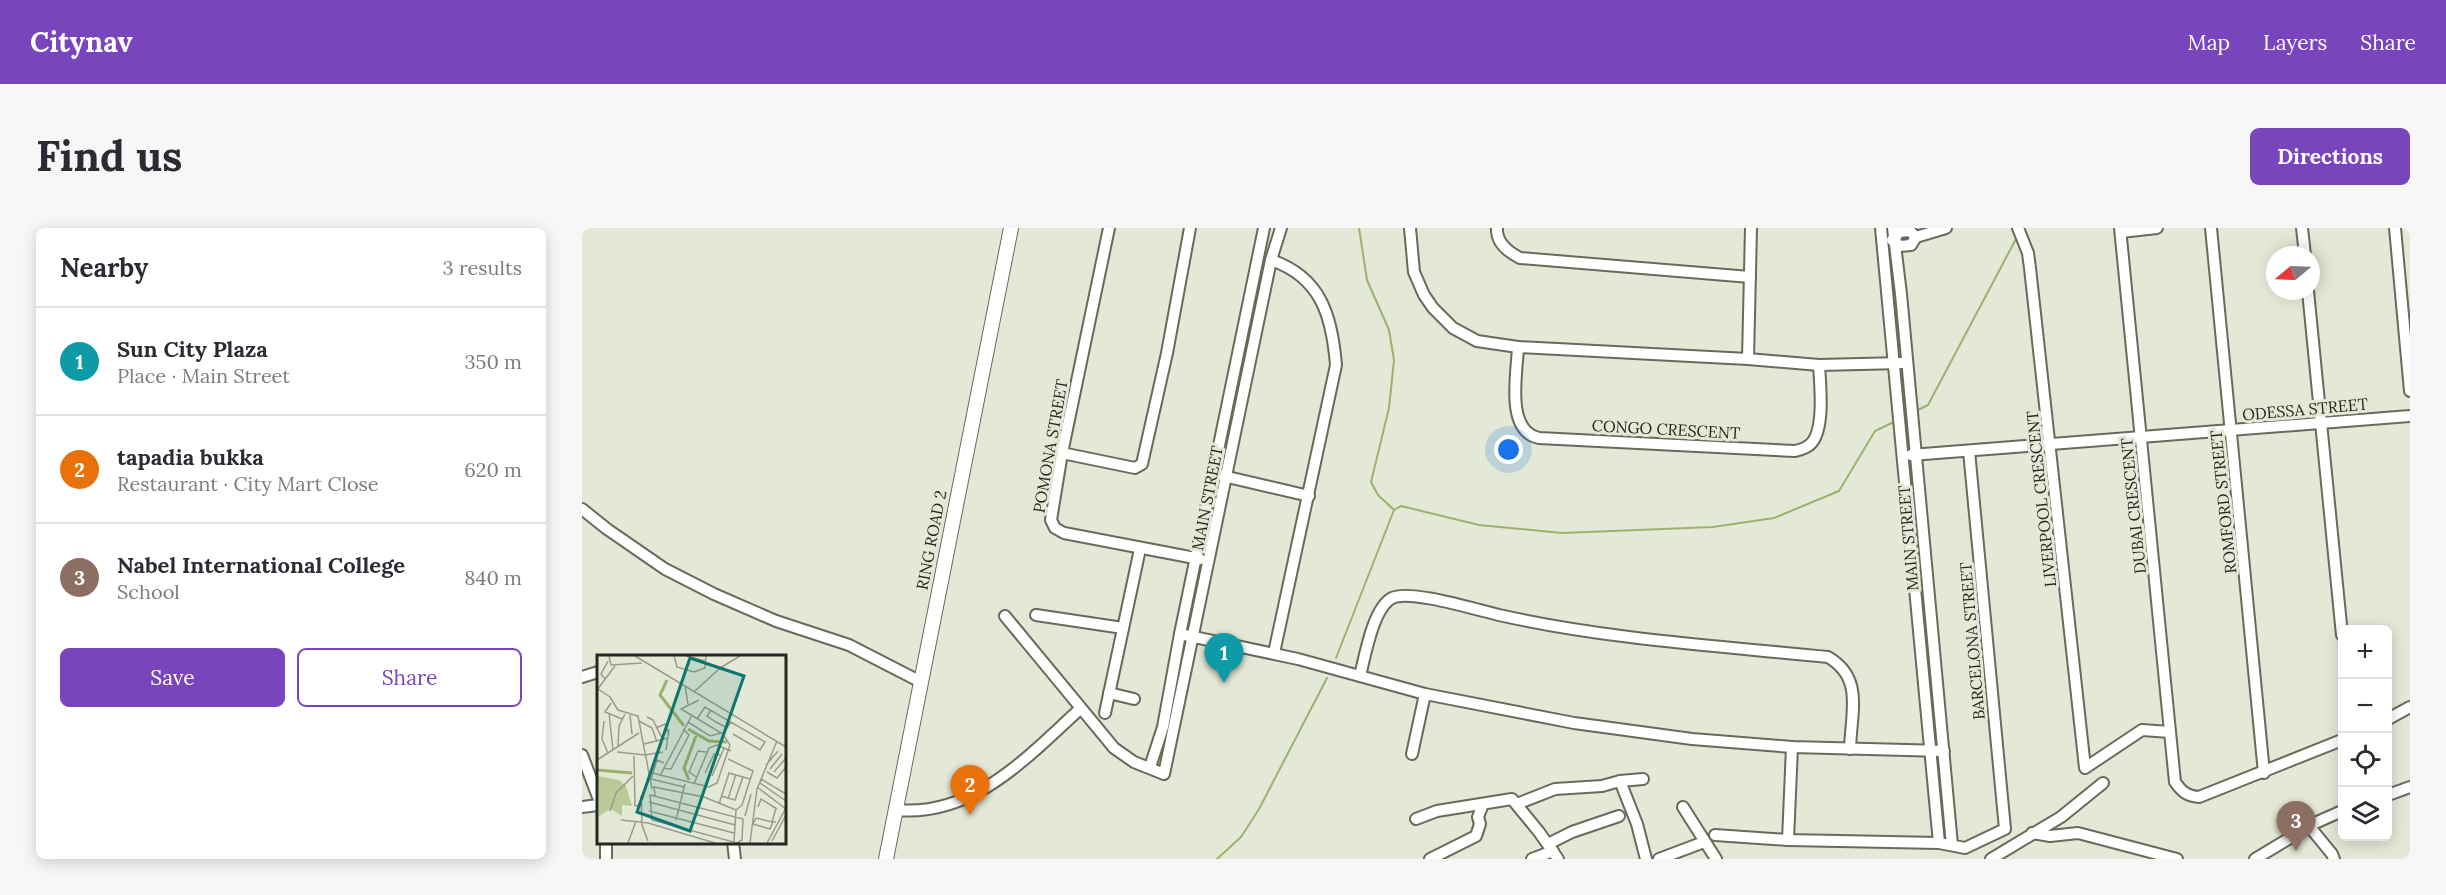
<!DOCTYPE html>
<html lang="en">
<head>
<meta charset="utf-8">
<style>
	:root { --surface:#fff; --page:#f7f7f7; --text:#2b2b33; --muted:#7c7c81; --line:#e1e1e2; --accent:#7945bc }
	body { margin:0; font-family:Lora,serif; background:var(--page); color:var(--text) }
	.controls { position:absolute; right:18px; bottom:18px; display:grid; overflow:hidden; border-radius:9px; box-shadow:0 3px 15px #0003 }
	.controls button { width:54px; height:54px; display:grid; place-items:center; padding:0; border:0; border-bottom:2px solid var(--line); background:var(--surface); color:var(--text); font:30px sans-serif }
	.compass { position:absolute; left:1684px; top:18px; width:54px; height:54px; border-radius:50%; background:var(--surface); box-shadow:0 3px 15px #0003; rotate:251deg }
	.you { position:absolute; left:927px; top:222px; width:21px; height:21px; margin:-15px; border:4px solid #fff; border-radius:50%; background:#1a73e8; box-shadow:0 0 0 9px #1a73e833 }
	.badge { display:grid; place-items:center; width:39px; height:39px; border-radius:50%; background:var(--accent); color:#fff; font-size:20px; font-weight:700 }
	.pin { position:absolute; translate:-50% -50px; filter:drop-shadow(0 2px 3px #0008) }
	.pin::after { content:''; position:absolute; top:32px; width:21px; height:18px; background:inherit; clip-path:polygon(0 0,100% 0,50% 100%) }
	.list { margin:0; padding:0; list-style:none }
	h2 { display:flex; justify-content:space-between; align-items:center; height:78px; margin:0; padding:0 24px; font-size:26px }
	h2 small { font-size:20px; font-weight:400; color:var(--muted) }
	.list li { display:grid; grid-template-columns:39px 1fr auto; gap:18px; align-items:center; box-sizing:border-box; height:108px; padding:0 24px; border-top:2px solid var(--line) }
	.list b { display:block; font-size:22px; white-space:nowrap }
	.list p { margin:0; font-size:20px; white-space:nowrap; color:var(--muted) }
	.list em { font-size:20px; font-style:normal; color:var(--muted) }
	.actions { display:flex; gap:12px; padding:18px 24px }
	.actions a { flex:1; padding:14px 0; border:2px solid var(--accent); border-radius:9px; text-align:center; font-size:21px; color:var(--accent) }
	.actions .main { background:var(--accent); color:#fff }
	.icon { flex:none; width:33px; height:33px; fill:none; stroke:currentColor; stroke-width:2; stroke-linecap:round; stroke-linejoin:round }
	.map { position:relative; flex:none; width:1828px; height:631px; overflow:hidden; border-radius:9px }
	header { display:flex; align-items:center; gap:36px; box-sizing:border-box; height:84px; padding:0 30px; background:var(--accent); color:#fff }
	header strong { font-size:28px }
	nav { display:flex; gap:33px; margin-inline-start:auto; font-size:21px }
	.intro { display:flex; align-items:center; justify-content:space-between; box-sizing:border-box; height:144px; padding:0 36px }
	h1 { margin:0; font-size:42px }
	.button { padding:15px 27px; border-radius:9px; background:var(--accent); color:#fff; font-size:21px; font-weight:700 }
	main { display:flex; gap:36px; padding:0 36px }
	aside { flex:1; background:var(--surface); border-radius:9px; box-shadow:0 3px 15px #0003 }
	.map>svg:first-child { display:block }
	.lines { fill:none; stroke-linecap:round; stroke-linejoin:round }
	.stream { stroke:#9fb06d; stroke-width:2 }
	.minor-casing { stroke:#666b5a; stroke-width:14 }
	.major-casing { stroke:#666b5a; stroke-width:16 }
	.minor { stroke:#fff; stroke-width:10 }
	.major { stroke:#fff; stroke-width:14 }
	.labels { text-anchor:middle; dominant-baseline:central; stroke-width:6; stroke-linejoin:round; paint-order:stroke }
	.street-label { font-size:16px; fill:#252720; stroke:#e4e9d7 }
	.inset-river { fill:none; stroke:#9fb06d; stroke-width:3 }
	.inset-road { fill:none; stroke:#989b8e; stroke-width:1.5 }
	.view { fill:#0f766e; fill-opacity:0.15; stroke:#0f766e; stroke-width:3 }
	.inset-edge { fill:none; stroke:#252720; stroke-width:3 }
</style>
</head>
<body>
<header>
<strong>Citynav</strong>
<nav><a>Map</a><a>Layers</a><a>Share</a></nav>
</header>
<div class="intro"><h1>Find us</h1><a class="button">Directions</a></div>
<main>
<aside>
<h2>Nearby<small>3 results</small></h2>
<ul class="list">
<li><span class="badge" style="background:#0f9aa8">1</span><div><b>Sun City Plaza</b><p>Place · Main Street</p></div><em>350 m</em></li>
<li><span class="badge" style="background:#e8710a">2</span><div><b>tapadia bukka</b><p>Restaurant · City Mart Close</p></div><em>620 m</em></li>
<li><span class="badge" style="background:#8d6e63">3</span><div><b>Nabel International College</b><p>School</p></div><em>840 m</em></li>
</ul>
<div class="actions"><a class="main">Save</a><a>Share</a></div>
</aside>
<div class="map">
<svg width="1828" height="631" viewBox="0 0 1828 631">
	<rect width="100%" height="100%" fill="#e4e9d7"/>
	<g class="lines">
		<g class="stream">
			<polyline points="777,0 785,52 807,102 812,132 807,180 789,254 796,267 811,281"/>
			<polyline points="1334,183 1346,177 1435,9"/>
			<polyline points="754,430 812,282 819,278 897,297 980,305 1131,299 1192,290 1257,263 1293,203 1312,194"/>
			<polyline points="635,631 659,609 677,581 745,450"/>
		</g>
		<defs>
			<g id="minor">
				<polyline points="527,0 480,225 469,292 473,300 482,305 618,331"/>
				<polyline points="828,0 832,44 842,67 851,80 871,100 895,113 936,119 1166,131 1237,137 1320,135"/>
				<path d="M915 0C914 15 926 24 938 30L1168 49"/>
				<polyline points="1299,0 1357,615"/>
				<polyline points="1311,0 1319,66 1370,617"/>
				<polyline points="1436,0 1446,25 1448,40 1503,540 1560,502 1588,504"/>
				<path d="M1538 0 1593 554C1600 564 1605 568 1617 569L1760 512"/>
				<polyline points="1629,0 1682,545"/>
				<polyline points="1720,0 1723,27"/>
				<polyline points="1813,0 1828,163"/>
				<polyline points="1539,4 1575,0"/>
				<polyline points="1334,9 1364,0"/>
				<polyline points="1310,12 1318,18 1329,17 1334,9 1328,3 1316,4 1313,12"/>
				<path d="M689 32C739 49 750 88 754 137L692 425"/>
				<polyline points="1726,63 1760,407"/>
				<path d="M936 119C935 145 923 203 957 210L1213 223C1217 222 1222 221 1226 218 1244 207 1238 156 1237 137"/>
				<polyline points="1166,131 1169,0"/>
				<polyline points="480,225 553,240 560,236 585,125 608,0"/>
				<polyline points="1329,227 1828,188"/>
				<polyline points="637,247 727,268"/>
				<polyline points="0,281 25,301 83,341 132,366 194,393 267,417 339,454"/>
				<polyline points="454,387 541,400"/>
				<polyline points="423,388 532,520 552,534 582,546 689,32 699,0"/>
				<polyline points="598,406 716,431 843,466 992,495 1110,511 1210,519 1362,523"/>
				<path d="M778 448C783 428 791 380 810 370 828 361 895 382 917 387 1024 411 1136 418 1246 429 1282 450 1269 484 1268 521"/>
				<polyline points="0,449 16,444"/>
				<polyline points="527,465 552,471"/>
				<polyline points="523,485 558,321"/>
				<polyline points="1806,491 1828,479"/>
				<polyline points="1210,519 1206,612 1357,615 1383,620 1423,601 1387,223"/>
				<polyline points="830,526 843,466"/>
				<polyline points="0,527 16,569"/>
				<polyline points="568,539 581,499 598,406 682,0"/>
				<polyline points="1038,553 1055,596 1064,631"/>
				<polyline points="1806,567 1828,559"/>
				<polyline points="935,576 973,561 1020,558 1038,553 1061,551"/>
				<polyline points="0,579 16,577"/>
				<polyline points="1101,579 1134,631"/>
				<path d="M315 582C392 589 446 528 498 481"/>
				<polyline points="834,591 855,583 930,571 957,604 976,631"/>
				<polyline points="1727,598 1750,626 1752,631"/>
				<polyline points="1450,605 1468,608 1496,605 1595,631"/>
				<polyline points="1133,607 1206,612"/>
				<polyline points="24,614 24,631"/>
				<polyline points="151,614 153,631"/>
				<polyline points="966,616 990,604 1037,588"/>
				<polyline points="848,631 894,608 898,596 896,589 901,576"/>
				<polyline points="950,631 971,623"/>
				<polyline points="1077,631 1122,614"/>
				<polyline points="1409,631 1479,589 1521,555"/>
				<polyline points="1673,631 1733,595 1760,583"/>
			</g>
			<polyline id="major" points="304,631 429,0"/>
		</defs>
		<use href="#minor" class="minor-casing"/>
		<use href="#major" class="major-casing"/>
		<use href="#minor" class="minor"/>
		<use href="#major" class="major"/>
	</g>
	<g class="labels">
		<g class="street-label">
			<text transform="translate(1723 181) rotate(-5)">ODESSA STREET</text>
			<text transform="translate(1084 201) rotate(3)">CONGO CRESCENT</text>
			<text transform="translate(468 218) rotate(-80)">POMONA STREET</text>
			<text transform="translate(625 270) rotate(-79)">MAIN STREET</text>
			<text transform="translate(1459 271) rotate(-96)">LIVERPOOL CRESCENT</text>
			<text transform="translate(1641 274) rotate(-96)">ROMFORD STREET</text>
			<text transform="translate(1551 278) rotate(-96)">DUBAI CRESCENT</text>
			<text transform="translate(1326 310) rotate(-95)">MAIN STREET</text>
			<text transform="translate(349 312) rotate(-79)">RING ROAD 2</text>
			<text transform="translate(1390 413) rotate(-95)">BARCELONA STREET</text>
		</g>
	</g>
	<g transform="translate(15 427)">
		<rect width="189" height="189" fill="#e4e9d7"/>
		<path d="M1 121 22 125 29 131 35 151 25 150V161L14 154 2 161Z" fill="#bbc998"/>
		<path class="inset-river" d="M70 25 63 40 87 71M91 74 112 86 130 87M0 115 35 118M92 125 87 113 99 81"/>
		<path class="inset-road" d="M12 1 14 10 45 8M38 1 189 92M77 1 80 12 97 17 108 13 109 1M89 1 109 6M123 13 143 1M8 24 4 19 11 6M88 31 91 49M1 34 13 42 21 55 41 61 55 134M0 35 18 11M98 36 123 13M14 48 8 57 25 64M114 55 110 61 119 67 130 73 134 67M12 58 16 95M33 60 35 79M50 62 56 65 66 85M100 64 108 52 168 87 163 95 136 79M7 66 5 84 11 98M42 66 55 73 60 87M91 67 113 81 124 78M59 73 68 69 72 80M47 89 71 83M21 91 22 71 28 59M69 95 72 74M20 97 48 100M48 100 66 97M37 101 38 151 46 150M131 104 156 116 145 150 139 155 137 187M0 105 42 78M67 108 60 105 54 124 87 132M169 110 181 96M66 113 74 114 92 80 86 74M173 114 185 99M170 117 180 123 189 112M177 117 189 103M55 118 112 132 120 128 133 90 126 79 84 54 102 45M108 118 117 99 124 100M63 121 95 60M115 121 127 93M99 122 92 117 101 96 109 97M97 129 112 93 120 90 134 96M160 132 189 154M189 139 164 124 163 128 189 146M53 140 146 164 145 185 140 188 55 165ZM44 141 45 170 51 186M58 141 57 132 107 142 139 155M124 141 138 145 146 122M131 144 139 119M52 147 138 170M122 149 132 118 153 124M161 152 164 144 180 154M179 153 175 167V169L173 174 156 169 159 163 175 167H179M13 156 19 138 36 121M52 156 137 178M148 161 154 139M24 165 51 168 118 188M79 165 88 129M175 186 189 160M31 188 39 166M153 188 160 134 180 86M170 188 189 153"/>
		<path class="view" d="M93 3 147 21 93 176 40 157Z"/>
		<rect width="189" height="189" class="inset-edge"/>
	</g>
</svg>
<div class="controls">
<button>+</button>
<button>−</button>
<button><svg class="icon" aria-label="locate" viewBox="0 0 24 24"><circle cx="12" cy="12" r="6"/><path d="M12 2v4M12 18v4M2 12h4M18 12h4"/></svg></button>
<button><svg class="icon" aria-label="layers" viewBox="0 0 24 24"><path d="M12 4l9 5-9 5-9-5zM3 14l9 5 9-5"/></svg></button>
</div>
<svg class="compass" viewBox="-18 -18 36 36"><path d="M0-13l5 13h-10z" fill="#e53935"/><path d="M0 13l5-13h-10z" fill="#7c7c81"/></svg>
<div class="you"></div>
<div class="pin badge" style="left:642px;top:455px;background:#0f9aa8">1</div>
<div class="pin badge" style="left:388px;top:587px;background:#e8710a">2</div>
<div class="pin badge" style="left:1714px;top:623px;background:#8d6e63">3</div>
</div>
</main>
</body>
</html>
